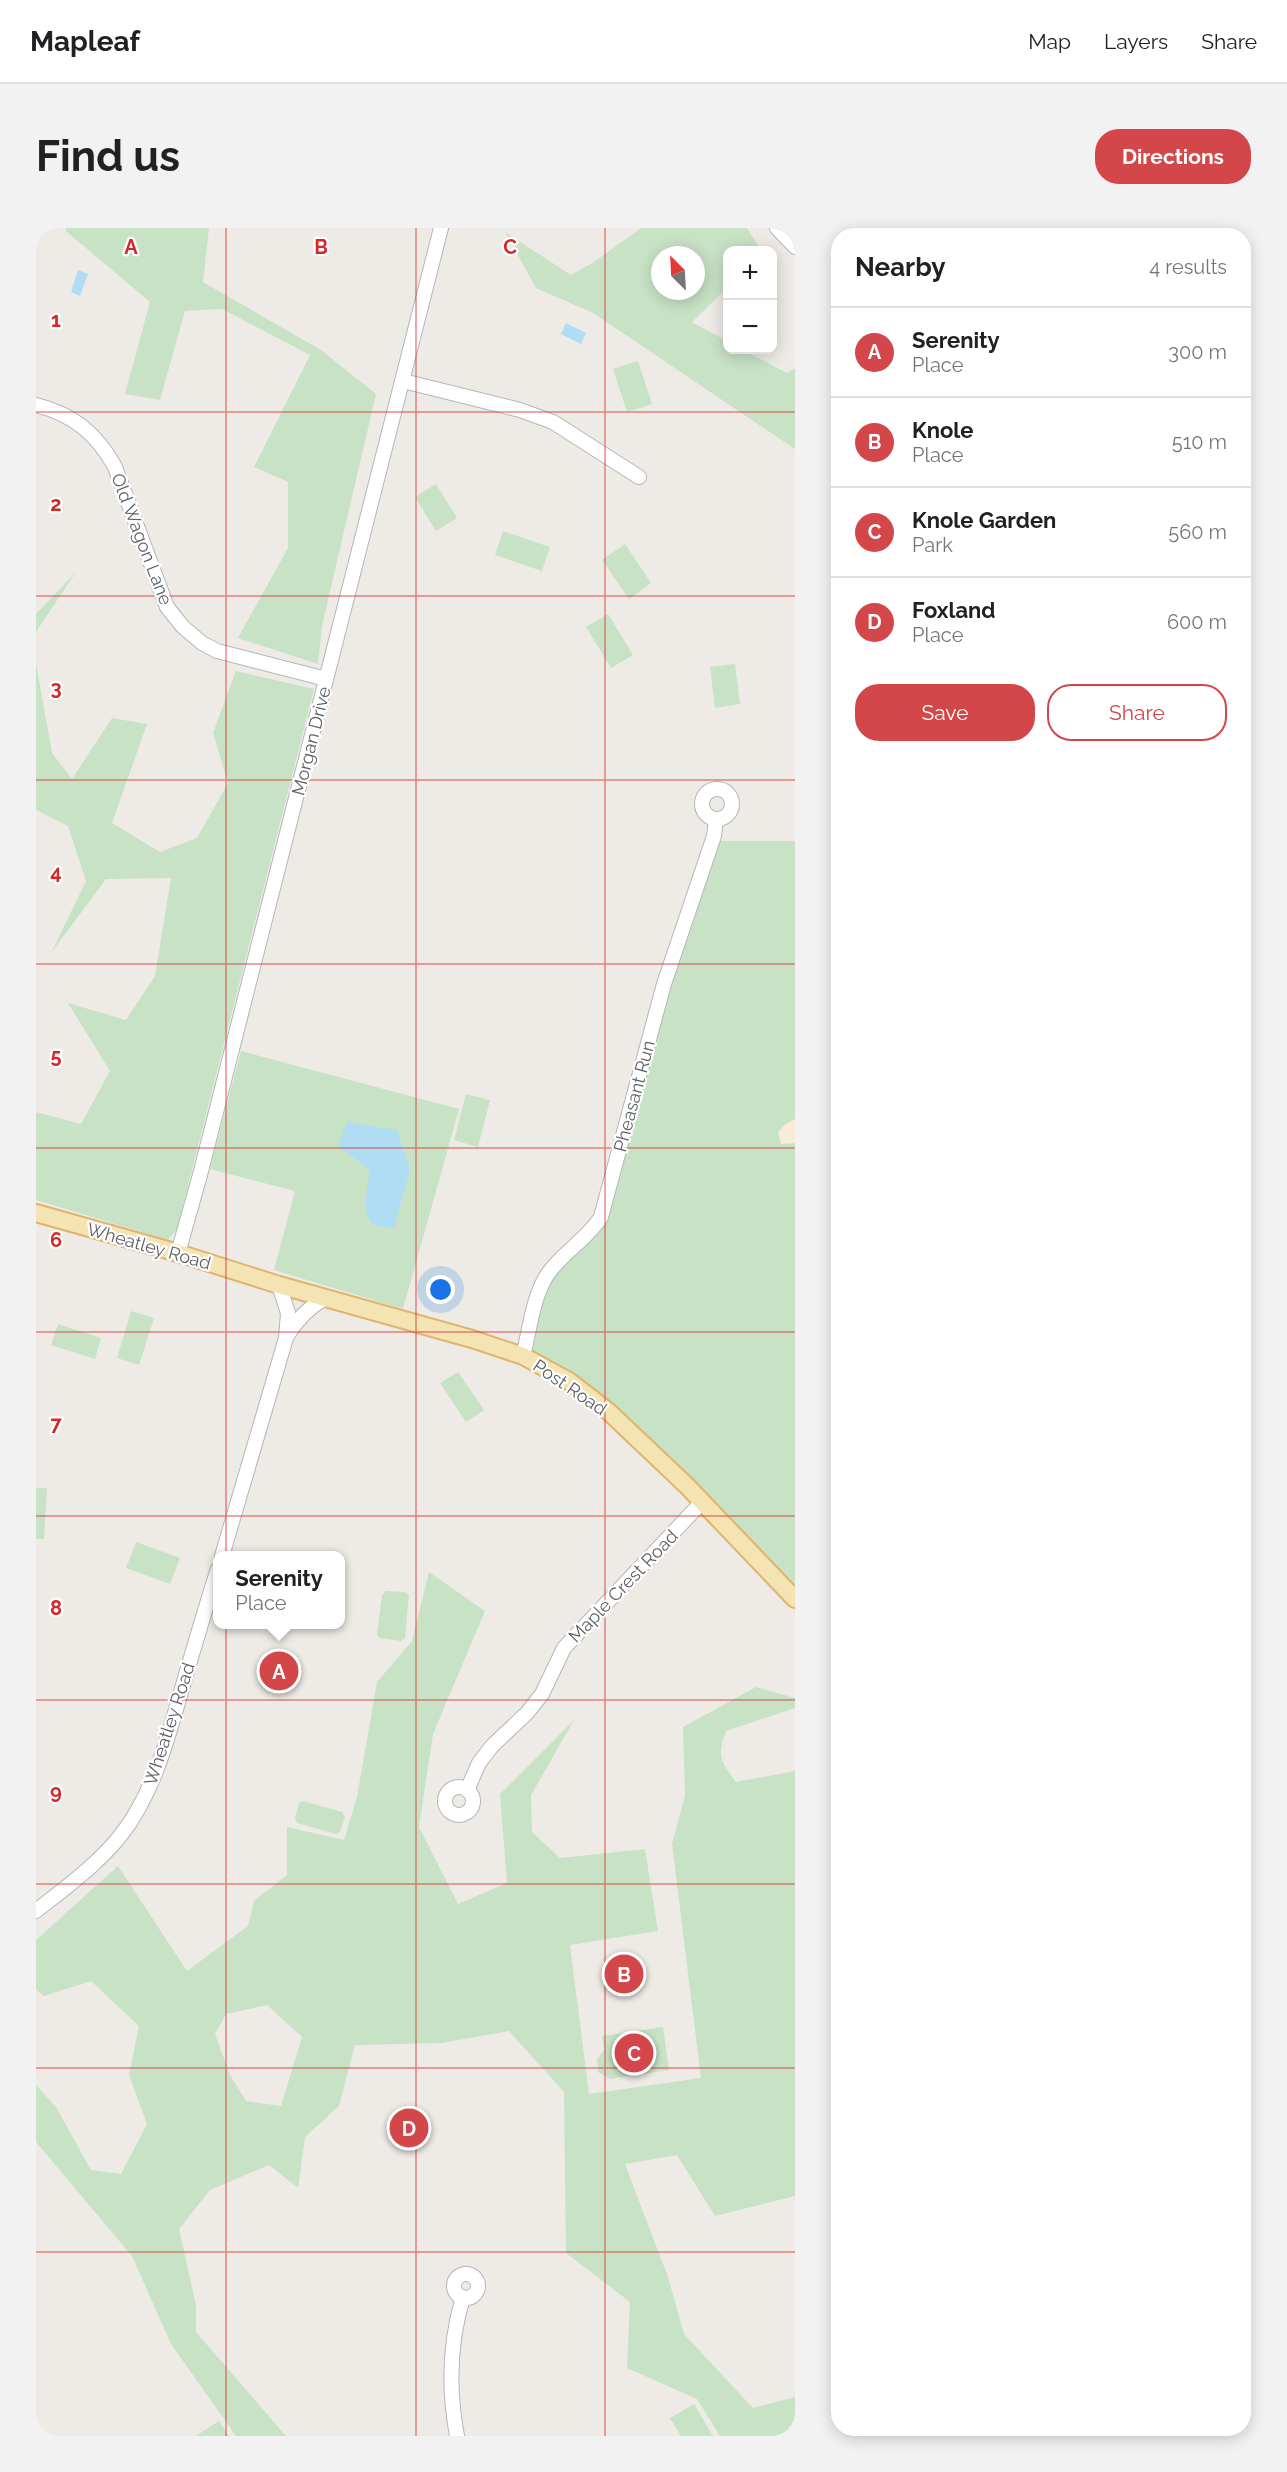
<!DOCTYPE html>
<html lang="en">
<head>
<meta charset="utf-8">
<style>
	:root { --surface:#fff; --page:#f2f2f2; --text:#202124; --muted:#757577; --line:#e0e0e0; --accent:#d34649 }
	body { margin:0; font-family:Raleway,sans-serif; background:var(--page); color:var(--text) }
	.controls { position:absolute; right:18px; top:18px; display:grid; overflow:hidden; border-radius:12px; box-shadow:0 3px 15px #0003 }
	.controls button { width:54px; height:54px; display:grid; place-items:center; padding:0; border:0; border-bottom:2px solid var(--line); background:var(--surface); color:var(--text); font:30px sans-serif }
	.compass { position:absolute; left:615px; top:18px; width:54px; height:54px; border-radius:50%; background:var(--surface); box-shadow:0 3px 15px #0003; rotate:336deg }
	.you { position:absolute; left:405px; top:1062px; width:21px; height:21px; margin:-15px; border:4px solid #fff; border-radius:50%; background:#1a73e8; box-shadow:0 0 0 9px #1a73e833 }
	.badge { display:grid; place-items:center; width:39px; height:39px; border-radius:50%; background:var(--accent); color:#fff; font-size:20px; font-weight:700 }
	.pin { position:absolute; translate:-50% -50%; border:3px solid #fff; box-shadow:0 2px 6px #0006 }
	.popup { position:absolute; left:177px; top:1323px; width:132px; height:78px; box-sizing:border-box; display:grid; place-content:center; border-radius:12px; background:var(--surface); filter:drop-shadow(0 2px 4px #0005); font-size:20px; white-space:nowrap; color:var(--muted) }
	.popup b { font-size:22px; color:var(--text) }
	.popup::after { content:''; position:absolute; left:50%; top:100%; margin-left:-12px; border:12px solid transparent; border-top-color:var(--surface) }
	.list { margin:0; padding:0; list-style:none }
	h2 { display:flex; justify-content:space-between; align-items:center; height:78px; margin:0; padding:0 24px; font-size:26px }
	h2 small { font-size:20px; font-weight:400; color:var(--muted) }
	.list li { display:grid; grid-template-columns:39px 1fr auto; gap:18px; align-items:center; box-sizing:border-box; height:90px; padding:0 24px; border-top:2px solid var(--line) }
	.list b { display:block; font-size:22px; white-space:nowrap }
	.list p { margin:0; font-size:20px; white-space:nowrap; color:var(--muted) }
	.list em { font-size:20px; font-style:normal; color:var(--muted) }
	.actions { display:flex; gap:12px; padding:18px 24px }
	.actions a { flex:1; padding:14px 0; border:2px solid var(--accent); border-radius:24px; text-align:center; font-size:21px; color:var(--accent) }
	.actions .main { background:var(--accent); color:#fff }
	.map { position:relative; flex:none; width:759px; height:2208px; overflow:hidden; border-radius:24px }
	header { display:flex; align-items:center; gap:36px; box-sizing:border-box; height:84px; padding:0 30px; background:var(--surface); border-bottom:2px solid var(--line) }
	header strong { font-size:28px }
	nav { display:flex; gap:33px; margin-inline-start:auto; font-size:21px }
	.intro { display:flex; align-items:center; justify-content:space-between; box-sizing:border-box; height:144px; padding:0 36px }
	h1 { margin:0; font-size:42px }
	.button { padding:15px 27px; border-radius:24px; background:var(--accent); color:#fff; font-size:21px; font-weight:700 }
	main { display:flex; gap:36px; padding:0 36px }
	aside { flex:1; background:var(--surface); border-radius:24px; box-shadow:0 3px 15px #0003 }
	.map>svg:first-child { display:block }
	.green { fill:#c8e2c5; fill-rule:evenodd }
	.sand { fill:#f6ecd8 }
	.water { fill:#afddf4 }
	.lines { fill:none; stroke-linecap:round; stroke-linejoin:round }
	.minor-casing { stroke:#b3b6b9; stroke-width:16 }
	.major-casing { stroke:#e0b46d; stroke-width:20 }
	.minor { stroke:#fff; stroke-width:14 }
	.major { stroke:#f5e4b3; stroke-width:16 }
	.grid { fill:none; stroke:#d62828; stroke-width:1.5; stroke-opacity:0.55 }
	.labels { text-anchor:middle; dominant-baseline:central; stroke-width:4.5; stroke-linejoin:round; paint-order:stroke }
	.street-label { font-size:18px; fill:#5d6164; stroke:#fff }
	.grid-label { font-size:20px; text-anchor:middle; font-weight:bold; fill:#d62828; stroke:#fff; stroke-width:4.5; stroke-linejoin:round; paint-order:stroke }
</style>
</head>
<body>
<header>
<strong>Mapleaf</strong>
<nav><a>Map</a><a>Layers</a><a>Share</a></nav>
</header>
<div class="intro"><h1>Find us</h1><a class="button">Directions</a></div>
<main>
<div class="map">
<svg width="759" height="2208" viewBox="0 0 759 2208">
	<rect width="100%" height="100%" fill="#eeebe6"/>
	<g class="green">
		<polygon points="30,0 173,0 167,54 285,122 340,166 286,398 282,436 202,410 252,320 252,254 218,239 274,127 186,81 149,83 124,172 89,166 114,74 30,3"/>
		<path d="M605 0H711L725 22H692L691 60 656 94 691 113 692 122H707L751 145 759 140V221L557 85 500 60 469 4 535 47 558 34ZM624 27H660V63H624Z"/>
		<polygon points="602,133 616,176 591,184 577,141"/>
		<polygon points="400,256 421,290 400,303 379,269"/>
		<polygon points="467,303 514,319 506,343 459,327"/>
		<polygon points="589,316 615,355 593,371 566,332"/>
		<polygon points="40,344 0,404 0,386"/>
		<polygon points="572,386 597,427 575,440 550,399"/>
		<polygon points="0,436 16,525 36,551 76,490 111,496 76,595 124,624 161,610 192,555 177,505 200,443 278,461 141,1001 132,1012 0,972 0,884 45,896 74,843 32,775 90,792 119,748 135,650 70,651 15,725 50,653 32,598 0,582"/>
		<polygon points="699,436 704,476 679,480 674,439"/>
		<polygon points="676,613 759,613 759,1371 573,1184 487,1128 512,1046 557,1002"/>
		<polygon points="205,823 423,881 367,1081 238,1042 259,963 174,941"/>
		<polygon points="430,866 454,872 442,919 418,912"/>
		<polygon points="95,1083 118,1090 103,1137 81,1130"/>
		<polygon points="22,1096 65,1110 59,1131 15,1117"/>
		<polygon points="422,1144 448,1182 430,1194 404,1155"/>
		<polygon points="0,1260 11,1260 8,1311 0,1311"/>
		<polygon points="100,1314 144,1330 134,1356 90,1340"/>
		<path d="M393 1344 449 1383 397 1506 383 1599 422 1676 471 1655 464 1566 538 1492 495 1567 496 1604 524 1630 609 1621 622 1703 534 1717 553 1866 665 1850 636 1616 649 1567 647 1499 720 1459 759 1470V1480L690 1503C681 1528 684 1533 700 1554L759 1543V1968L679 1988 641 1927 589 1936 632 2049 648 2106 717 2180 759 2169V2202L755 2208H684L661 2171 591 2140 594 2074 530 2025 528 1864 473 1803 406 1815 319 1817 303 1878 269 1909 262 1960 233 1937 174 1962 143 2001 160 2077V2104L250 2208H200L135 2116 96 2028 0 1914V1857L20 1879 55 1942 85 1946 111 1896 93 1847 103 1798 55 1753 8 1768 0 1762V1712L82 1638 151 1743 212 1698 218 1673 251 1647V1599L308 1612 321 1569 341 1454 376 1413ZM231 1777 266 1809 245 1878 210 1873 194 1847 179 1806 190 1786Z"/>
		<polygon points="350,1363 369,1364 373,1367 369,1410 365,1413 344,1410 341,1407 346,1367"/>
		<polygon points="267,1573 306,1584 309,1589 304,1604 300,1606 261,1595 259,1590 263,1575"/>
		<polygon points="627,1799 633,1842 574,1851 562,1844 561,1831 568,1822 566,1808"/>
		<polygon points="658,2176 677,2208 645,2208 634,2190"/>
		<polygon points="183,2193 193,2208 160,2208"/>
	</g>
	<polygon class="sand" points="759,891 759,915 745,916 742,905 748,897"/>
	<g class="water">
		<polygon points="42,42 52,46 44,68 35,64"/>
		<polygon points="530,95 550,105 545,116 525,106"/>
		<path d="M311 894 361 902 374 942 358 1000 338 998C324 983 332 960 334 942L302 918Z"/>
	</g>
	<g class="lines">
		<defs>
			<g id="minor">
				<polyline points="741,0 759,19"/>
				<polyline points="367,153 484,182 517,194 603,249"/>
				<path d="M0 177C37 186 61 206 79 239L131 379 147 399 166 415 181 423 290 451"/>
				<circle cx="681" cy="576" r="15"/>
				<polyline points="142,1025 164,947 405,0"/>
				<path d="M251 1108C261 1091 272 1080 289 1070"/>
				<path d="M487 1128C494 1101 497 1065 514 1043 529 1023 552 1010 565 989L628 756 678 608 680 591"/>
				<polyline points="186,1328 250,1110 252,1085 243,1057"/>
				<circle cx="423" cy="1573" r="14"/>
				<polyline points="431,1562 443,1535 456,1518 491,1485 506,1466 528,1420 666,1274"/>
				<path d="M0 1683C30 1659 61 1637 85 1607 117 1566 131 1513 145 1464 157 1423 169 1381 182 1341"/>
				<circle cx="430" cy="2058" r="12"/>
				<path d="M421 2208C412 2160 413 2116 427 2069"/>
			</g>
			<polyline id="major" points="0,985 142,1025 243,1057 436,1111 487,1128 533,1153 573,1184 651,1258 759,1371"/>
		</defs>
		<use href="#minor" class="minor-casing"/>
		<use href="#major" class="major-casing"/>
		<use href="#minor" class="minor"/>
		<use href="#major" class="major"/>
	</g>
	<path class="grid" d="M190 0V2208M380 0V2208M569 0V2208M0 184H759M0 368H759M0 552H759M0 736H759M0 920H759M0 1104H759M0 1288H759M0 1472H759M0 1656H759M0 1840H759M0 2024H759"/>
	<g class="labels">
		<g class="street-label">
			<text transform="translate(106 311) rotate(69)">Old Wagon Lane</text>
			<text transform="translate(275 513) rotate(-76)">Morgan Drive</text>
			<text transform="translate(598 868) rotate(-75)">Pheasant Run</text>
			<text transform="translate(113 1018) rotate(16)">Wheatley Road</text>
			<text transform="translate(534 1159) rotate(34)">Post Road</text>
			<text transform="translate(587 1358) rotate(-46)">Maple Crest Road</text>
			<text transform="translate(133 1496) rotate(-72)">Wheatley Road</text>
		</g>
	</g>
	<g class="grid-label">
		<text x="95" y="26">A</text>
		<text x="285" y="26">B</text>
		<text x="474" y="26">C</text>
		<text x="20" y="99">1</text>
		<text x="20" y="283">2</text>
		<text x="20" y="467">3</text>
		<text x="20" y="651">4</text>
		<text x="20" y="835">5</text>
		<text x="20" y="1019">6</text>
		<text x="20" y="1203">7</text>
		<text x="20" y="1387">8</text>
		<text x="20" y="1571">9</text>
	</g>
</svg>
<div class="controls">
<button>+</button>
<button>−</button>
</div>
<svg class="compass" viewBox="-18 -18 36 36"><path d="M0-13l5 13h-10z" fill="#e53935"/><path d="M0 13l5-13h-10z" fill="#757577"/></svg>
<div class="you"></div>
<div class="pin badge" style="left:243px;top:1443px">A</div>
<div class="popup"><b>Serenity</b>Place</div>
<div class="pin badge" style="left:588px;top:1746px">B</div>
<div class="pin badge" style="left:598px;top:1825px">C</div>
<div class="pin badge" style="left:373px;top:1900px">D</div>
</div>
<aside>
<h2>Nearby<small>4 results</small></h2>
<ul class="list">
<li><span class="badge">A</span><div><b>Serenity</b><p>Place</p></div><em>300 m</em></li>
<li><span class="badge">B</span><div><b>Knole</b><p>Place</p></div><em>510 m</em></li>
<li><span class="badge">C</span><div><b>Knole Garden</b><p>Park</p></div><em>560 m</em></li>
<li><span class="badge">D</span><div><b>Foxland</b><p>Place</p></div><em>600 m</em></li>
</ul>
<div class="actions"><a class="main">Save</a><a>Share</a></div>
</aside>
</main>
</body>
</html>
